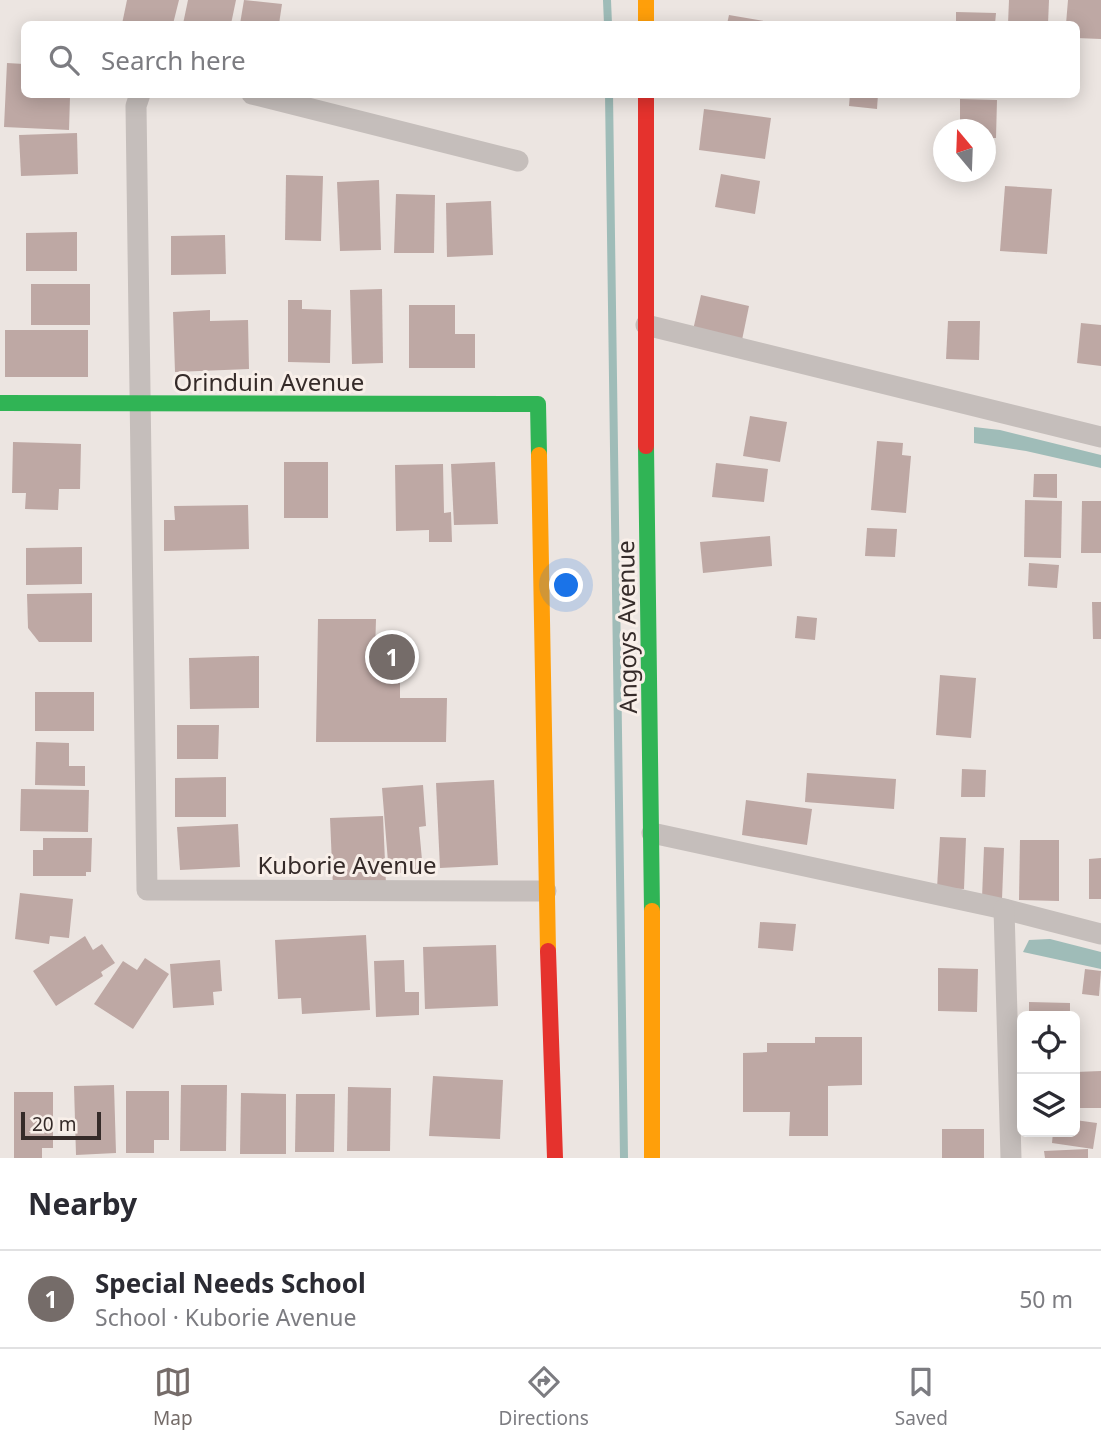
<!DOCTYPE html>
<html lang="en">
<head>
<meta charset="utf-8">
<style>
	:root { --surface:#fff; --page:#f2f2f3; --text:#2b2b33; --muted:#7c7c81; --line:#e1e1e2; --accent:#756c69 }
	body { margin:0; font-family:"Noto Sans",sans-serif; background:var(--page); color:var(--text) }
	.controls { position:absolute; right:21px; bottom:21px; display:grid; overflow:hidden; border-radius:10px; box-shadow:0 4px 18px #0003 }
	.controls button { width:63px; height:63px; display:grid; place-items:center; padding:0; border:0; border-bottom:2px solid var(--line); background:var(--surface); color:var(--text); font:35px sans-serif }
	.compass { position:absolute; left:933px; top:119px; width:63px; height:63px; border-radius:50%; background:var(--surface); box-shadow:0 4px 18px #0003; rotate:341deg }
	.scale { position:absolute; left:21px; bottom:18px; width:80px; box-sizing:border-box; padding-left:7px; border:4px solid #352b29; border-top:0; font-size:19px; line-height:24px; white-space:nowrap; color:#352b29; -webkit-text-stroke:5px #f8efe9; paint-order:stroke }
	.you { position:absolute; left:567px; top:586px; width:24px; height:24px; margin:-18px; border:5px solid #fff; border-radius:50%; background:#1a73e8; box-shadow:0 0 0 10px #1a73e833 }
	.badge { display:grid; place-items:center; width:46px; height:46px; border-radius:50%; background:var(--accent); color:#fff; font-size:23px; font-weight:700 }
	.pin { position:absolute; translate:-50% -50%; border:4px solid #fff; box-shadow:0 2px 7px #0006 }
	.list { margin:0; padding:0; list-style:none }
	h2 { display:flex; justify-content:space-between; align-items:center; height:91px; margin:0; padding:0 28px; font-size:30px }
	h2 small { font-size:23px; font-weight:400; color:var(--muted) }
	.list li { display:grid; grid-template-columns:46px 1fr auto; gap:21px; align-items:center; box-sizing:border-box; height:98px; padding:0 28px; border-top:2px solid var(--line) }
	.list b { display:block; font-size:26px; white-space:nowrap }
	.list p { margin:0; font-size:23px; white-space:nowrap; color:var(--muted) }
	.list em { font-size:23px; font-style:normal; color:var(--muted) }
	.icon { flex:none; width:38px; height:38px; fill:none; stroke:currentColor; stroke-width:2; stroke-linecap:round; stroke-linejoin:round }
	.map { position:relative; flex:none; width:1101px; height:1158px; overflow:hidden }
	.search { position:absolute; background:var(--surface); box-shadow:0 4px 18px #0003; left:21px; right:21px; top:21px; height:77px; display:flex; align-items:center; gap:18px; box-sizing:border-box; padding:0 24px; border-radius:10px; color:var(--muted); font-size:26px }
	.sheet { height:189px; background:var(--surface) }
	nav { display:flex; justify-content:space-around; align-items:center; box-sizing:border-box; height:98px; border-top:2px solid var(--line); background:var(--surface); font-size:19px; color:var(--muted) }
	nav a { display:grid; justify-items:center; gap:4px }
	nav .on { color:var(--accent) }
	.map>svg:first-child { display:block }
	.water { fill:#9fbcb8 }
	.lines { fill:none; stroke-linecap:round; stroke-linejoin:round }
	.stream { stroke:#9fbcb8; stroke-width:8 }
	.building { fill:#bea8a4 }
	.street { stroke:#c5bebb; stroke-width:21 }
	.fast { stroke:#30b455; stroke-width:16 }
	.slow { stroke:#ff9f0a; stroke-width:16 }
	.jam { stroke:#e5322d; stroke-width:16 }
	.labels { text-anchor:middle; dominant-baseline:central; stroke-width:6; stroke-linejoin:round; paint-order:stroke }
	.street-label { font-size:24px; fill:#352b29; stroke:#f8efe9 }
</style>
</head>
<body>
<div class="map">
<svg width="1101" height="1158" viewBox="0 0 1101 1158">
	<rect width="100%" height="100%" fill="#ece5e1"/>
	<g class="water">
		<polygon points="974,427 1000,430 1101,455 1101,468 1026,451 974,443"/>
		<polygon points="1050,939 1101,952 1101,969 1023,952 1029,940"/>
	</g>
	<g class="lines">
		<g class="stream">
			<polyline points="607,0 608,24"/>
			<polyline points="609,94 624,1158"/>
		</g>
	</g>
	<g class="building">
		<polygon points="127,0 179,0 173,24 122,24"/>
		<polygon points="188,0 236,0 231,24 183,24"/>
		<polygon points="244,0 282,4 279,24 240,24"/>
		<polygon points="1009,0 1049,0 1048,24 1008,24"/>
		<polygon points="1068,0 1101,0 1101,39 1076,38 1076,24 1066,24"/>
		<polygon points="956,12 996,13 995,24 956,24"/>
		<polygon points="729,15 775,23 775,24 727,24"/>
		<polygon points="7,63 24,64 24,94 70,97 69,130 4,127"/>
		<polygon points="850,94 878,94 877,109 849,106"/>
		<polygon points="960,99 997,100 996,138 986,138 986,130 960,130"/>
		<polygon points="704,109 771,118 765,159 699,150"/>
		<polygon points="77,133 78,174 21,176 19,135"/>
		<polygon points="721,174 760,181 755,214 715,207"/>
		<polygon points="286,175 323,176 321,241 285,240"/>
		<polygon points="379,180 381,250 340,251 337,182"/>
		<polygon points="1005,186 1052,189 1047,254 1000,251"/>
		<polygon points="396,194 435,195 434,253 394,253"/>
		<polygon points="491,201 493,255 447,257 446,203"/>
		<polygon points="77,232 77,271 26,271 26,233"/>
		<polygon points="225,235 226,274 171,275 171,236"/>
		<rect x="31" y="284" width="59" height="41"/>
		<polygon points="382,289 383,363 352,364 350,290"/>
		<polygon points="701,295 749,306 742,340 693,330"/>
		<polygon points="288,300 302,300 302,309 331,310 330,363 288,362"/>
		<polygon points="409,305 455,305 455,334 475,334 475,368 409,368"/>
		<polygon points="210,310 210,321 248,320 249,369 175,372 173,312"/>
		<polygon points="948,321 980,321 979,360 946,359"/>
		<polygon points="1081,323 1101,325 1101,366 1077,363"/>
		<rect x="5" y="330" width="83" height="47"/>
		<polygon points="750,416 787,422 780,462 743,456"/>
		<polygon points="877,441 903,443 902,455 911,456 906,513 871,510"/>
		<polygon points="13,442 81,444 80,489 59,489 58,510 25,509 26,493 12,493"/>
		<rect x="284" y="462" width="44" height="56"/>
		<polygon points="495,462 498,524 454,525 451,464"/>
		<polygon points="716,463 768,469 764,502 712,497"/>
		<polygon points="443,464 444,513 451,512 452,542 429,542 429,530 396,531 395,465"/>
		<polygon points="1034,474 1057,474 1057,498 1033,497"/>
		<polygon points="1025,500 1062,501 1061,558 1024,557"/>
		<polygon points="1082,501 1101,501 1101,553 1081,553"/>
		<polygon points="248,505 249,549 164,551 164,520 175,520 174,506"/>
		<polygon points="867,528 897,529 895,557 865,556"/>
		<polygon points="770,536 772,566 703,573 700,542"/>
		<polygon points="82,547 82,584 26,585 26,548"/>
		<polygon points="1029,563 1059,565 1057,588 1028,586"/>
		<polygon points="92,593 92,642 39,642 28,628 27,594"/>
		<polygon points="1092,602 1101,602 1101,639 1093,639"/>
		<polygon points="797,616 817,618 815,640 795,638"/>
		<polygon points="318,619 376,619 375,654 392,654 391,681 400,681 400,698 447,698 446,742 316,742"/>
		<polygon points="259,656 259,708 190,709 189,658"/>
		<polygon points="940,675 976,678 971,738 936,735"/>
		<rect x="35" y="692" width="59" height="39"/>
		<polygon points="177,725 219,725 218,759 177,759"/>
		<polygon points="36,742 69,743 69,766 85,766 85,786 35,785"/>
		<polygon points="962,769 986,770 985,797 961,797"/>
		<polygon points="807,773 896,779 894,809 805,802"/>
		<polygon points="226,777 226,817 175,817 175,778"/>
		<polygon points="494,780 498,865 440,868 436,783"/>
		<polygon points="423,785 426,826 419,827 423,871 389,874 382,788"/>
		<polygon points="21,789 89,790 88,832 20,831"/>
		<polygon points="746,800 812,809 807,845 742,835"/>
		<polygon points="383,816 386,885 333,888 330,818"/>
		<polygon points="238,824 240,867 180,870 177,827"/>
		<polygon points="940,837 966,838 964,889 937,888"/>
		<polygon points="43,838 92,838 91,872 86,872 86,876 33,876 33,850 43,850"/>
		<polygon points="1020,840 1059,840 1059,901 1019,900"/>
		<polygon points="984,847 1004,848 1002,899 982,898"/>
		<polygon points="1101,858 1101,899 1089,899 1089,859"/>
		<polygon points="20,893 73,899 69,938 50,936 49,944 15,939"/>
		<polygon points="760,922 796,924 793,951 758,948"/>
		<polygon points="366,935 370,1010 302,1014 301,998 278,999 275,940"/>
		<polygon points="85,936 93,950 102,944 115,963 101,972 103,976 56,1006 33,971"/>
		<polygon points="496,945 498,1006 425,1009 423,947"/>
		<polygon points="145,958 169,974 133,1029 94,1004 123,961 137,970"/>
		<polygon points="220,960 222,991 213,992 214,1005 173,1008 170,964"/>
		<polygon points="404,960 405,992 419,992 419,1015 376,1017 374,961"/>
		<polygon points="938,968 978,969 977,1012 938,1011"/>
		<polygon points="1085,969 1101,971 1099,996 1082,994"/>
		<polygon points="1029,1002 1070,1003 1070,1016 1029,1016"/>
		<polygon points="815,1037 862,1037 862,1085 828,1086 828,1136 789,1136 790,1112 743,1112 743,1053 767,1052 767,1043 815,1043"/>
		<polygon points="1101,1071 1101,1108 1076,1108 1076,1072"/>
		<polygon points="433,1076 503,1080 500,1139 429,1136"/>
		<polygon points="114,1085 116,1153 76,1155 74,1086"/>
		<polygon points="181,1085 227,1085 226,1151 180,1151"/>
		<polygon points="348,1087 391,1088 390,1151 347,1151"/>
		<polygon points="126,1091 169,1091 169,1140 154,1140 154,1153 126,1153"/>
		<polygon points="14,1092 53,1092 53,1148 42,1148 42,1158 14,1158"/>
		<polygon points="241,1093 286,1094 286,1154 240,1154"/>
		<polygon points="296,1094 335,1094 334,1152 295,1152"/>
		<polygon points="1075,1120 1097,1123 1093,1149 1052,1143 1053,1132 1075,1132"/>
		<rect x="942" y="1129" width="42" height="29"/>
		<polygon points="1088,1149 1088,1158 1045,1158 1044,1151"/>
	</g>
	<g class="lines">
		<g class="street">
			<polyline points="140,94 136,106 147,890 546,891"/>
			<polyline points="252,94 518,161"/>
			<polyline points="646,325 1101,437"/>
			<polyline points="652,833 1004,909 1101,934"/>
			<polyline points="1004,909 1011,1158"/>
		</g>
		<g class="fast">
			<polyline points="0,403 538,404 539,455"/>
			<polyline points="646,446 652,911"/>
		</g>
		<g class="slow">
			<polyline points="646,0 646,24"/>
			<polyline points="539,455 548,951"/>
			<polyline points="652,911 652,1158"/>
		</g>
		<g class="jam">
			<polyline points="646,94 646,446"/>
			<polyline points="548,951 555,1158"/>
		</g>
	</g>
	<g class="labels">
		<g class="street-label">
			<text x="269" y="381">Orinduin Avenue</text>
			<text transform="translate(626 627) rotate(-91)">Angoys Avenue</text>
			<text x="347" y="864">Kuborie Avenue</text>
		</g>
	</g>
</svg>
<div class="controls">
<button><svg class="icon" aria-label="locate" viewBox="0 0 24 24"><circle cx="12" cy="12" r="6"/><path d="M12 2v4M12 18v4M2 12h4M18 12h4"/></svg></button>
<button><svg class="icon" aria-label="layers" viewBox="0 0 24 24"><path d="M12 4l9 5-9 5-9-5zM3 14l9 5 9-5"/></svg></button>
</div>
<svg class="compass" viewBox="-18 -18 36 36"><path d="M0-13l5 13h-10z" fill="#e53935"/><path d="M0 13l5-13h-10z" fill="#7c7c81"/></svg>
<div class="scale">20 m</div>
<div class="you"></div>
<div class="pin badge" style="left:392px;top:657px">1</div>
<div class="search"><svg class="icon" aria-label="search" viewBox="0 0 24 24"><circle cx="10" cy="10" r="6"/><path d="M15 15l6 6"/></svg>Search here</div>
</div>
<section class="sheet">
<h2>Nearby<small></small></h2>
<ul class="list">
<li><span class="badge">1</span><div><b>Special Needs School</b><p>School · Kuborie Avenue</p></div><em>50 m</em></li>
</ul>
</section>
<nav>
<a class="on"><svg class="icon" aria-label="map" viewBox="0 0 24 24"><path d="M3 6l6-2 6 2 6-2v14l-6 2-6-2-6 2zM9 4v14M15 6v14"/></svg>Map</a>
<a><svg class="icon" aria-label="directions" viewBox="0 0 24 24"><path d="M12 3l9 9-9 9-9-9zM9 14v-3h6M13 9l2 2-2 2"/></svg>Directions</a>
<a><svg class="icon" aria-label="saved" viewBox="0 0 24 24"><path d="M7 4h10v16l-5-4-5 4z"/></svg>Saved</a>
</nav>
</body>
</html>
